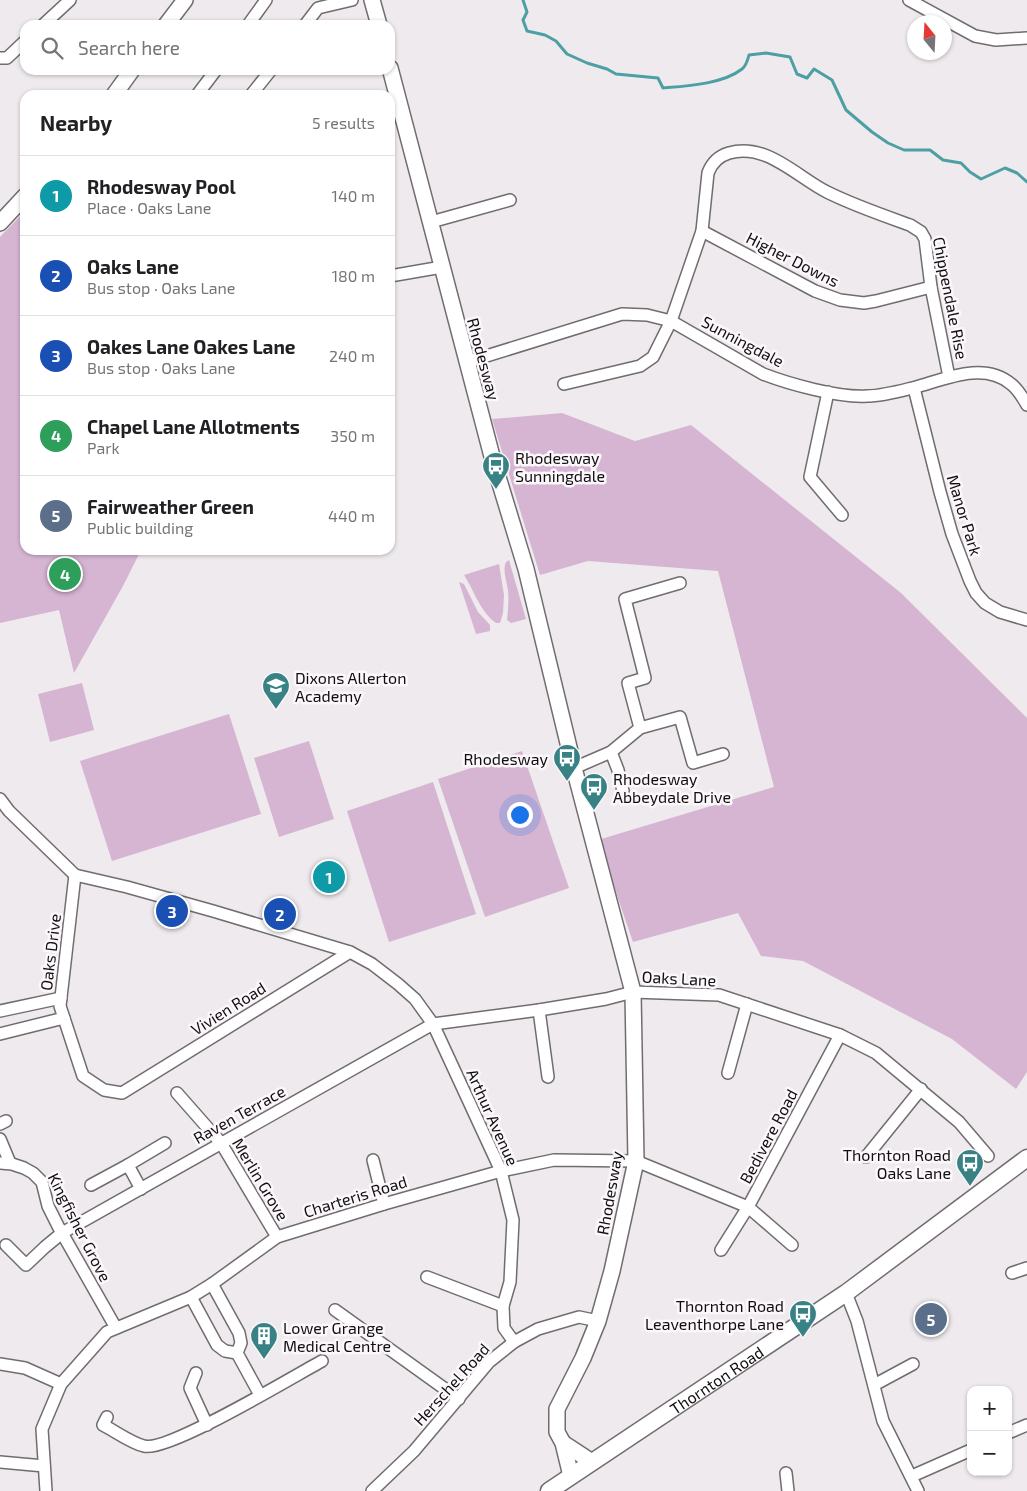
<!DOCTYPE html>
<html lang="en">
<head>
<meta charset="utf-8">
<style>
	:root { --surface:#fff; --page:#f6f6f6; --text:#202124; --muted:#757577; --line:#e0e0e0; --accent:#ea580c }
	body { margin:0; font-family:"Exo 2",sans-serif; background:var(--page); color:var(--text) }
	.controls { position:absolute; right:15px; bottom:15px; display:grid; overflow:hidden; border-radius:10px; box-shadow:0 1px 4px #0004 }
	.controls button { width:45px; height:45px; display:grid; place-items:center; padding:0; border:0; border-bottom:1px solid var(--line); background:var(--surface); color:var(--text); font:25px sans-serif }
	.compass { position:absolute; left:907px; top:15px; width:45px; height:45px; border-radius:50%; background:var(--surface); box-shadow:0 1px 4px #0004; rotate:342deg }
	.you { position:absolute; left:519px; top:814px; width:18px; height:18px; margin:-12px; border:4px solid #fff; border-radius:50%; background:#1a73e8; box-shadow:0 0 0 8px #1a73e833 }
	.badge { display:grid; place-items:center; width:32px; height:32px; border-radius:50%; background:var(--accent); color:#fff; font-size:16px; font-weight:700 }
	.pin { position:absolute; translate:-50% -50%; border:2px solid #fff; box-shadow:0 1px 5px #0006 }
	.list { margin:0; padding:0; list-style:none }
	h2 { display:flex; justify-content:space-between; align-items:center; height:65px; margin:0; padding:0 20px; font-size:21px }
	h2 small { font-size:16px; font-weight:400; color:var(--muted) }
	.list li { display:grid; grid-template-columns:32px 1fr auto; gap:15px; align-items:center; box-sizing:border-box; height:80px; padding:0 20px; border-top:1px solid var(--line) }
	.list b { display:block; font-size:19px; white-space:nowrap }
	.list p { margin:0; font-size:16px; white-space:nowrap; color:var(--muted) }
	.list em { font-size:16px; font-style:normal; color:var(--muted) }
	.icon { flex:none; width:28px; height:28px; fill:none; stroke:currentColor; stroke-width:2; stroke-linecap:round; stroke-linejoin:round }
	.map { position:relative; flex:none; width:1027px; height:1491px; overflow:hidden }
	.search { position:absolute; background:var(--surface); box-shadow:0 1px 4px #0004; left:20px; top:20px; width:375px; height:55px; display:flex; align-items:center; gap:12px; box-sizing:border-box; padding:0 18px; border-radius:15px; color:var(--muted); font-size:19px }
	.panel { position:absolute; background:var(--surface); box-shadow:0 1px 4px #0004; left:20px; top:90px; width:375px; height:465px; border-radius:15px }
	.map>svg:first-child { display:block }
	.green { fill:#d6b5d2 }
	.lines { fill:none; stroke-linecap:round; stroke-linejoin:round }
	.stream { stroke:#4c9fa3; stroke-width:3 }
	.minor-casing { stroke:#716c70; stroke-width:14 }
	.tertiary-casing { stroke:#716c70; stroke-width:18 }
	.secondary-casing { stroke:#716c70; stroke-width:19 }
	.minor { stroke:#fff; stroke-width:11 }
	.tertiary { stroke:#fff; stroke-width:15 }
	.secondary { stroke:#fff; stroke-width:16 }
	.labels { text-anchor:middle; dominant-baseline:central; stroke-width:5; stroke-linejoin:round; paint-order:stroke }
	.street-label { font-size:16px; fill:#100f10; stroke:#fcf7fb }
	.poi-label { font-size:16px; fill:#100f10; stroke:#fcf7fb; text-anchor:start }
</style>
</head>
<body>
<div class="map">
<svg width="1027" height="1491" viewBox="0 0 1027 1491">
	<rect width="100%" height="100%" fill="#efeaee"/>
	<g class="green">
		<polygon points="25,211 25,550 141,550 123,586 74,673 59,610 0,623 0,237"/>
		<polygon points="562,413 635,441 691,425 901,593 1027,718 1027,1072 1016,1089 952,1039 803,961 761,956 738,913 633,942 598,840 774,787 718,571 588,561 540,575 492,419"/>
		<path d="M509 560 526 619 511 623 507 620C508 610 509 600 508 591 507 581 502 571 506 562Z"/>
		<path d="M499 564 504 595 503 613 500 623H496C479 610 475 592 464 575Z"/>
		<polygon points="459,582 464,584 478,612 490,625 490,631 476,634"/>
		<polygon points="82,683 94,730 50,742 38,694"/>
		<polygon points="229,714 261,814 112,861 80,761"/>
		<polygon points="309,741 334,819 279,837 254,758"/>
		<polygon points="522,751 569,888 485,917 438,779"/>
		<polygon points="433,782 476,914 389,942 347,811"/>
	</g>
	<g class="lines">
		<path class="stream" d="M523 0 527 12 523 20 527 31 545 35 556 41 567 54 587 63 607 69 616 74 658 78 663 88C687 86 723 84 742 69 746 66 748 59 749 55L766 53 790 57 797 74 807 78 814 69 832 80 846 110 872 132 888 143 904 150H930L943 160 961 163 970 172 981 179 1005 168 1017 173 1027 182"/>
		<defs>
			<g id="minor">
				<polyline points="909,0 975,36 996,40 1027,38"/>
				<polyline points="43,25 70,0"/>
				<polyline points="248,25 266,0"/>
				<polyline points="305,25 318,8 352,0"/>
				<polyline points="0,58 7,58 25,41"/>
				<polyline points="197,95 216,70"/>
				<polyline points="251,95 271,70"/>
				<polyline points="431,222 510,200"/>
				<polyline points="702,231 815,291 840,300 864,303 876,301 931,287"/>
				<polyline points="390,276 442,267"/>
				<path d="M467 362 622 314 647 315 671 321 763 374C789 384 839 398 867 396 883 396 900 391 916 387 945 379 984 361 1011 384 1018 389 1023 398 1027 405"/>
				<path d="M564 384 640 366 653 357 671 321 702 231 708 173C712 162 719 156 729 153 766 142 797 177 827 192 853 205 882 215 910 225L921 232 925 239 931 287 949 377"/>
				<polyline points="914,388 940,492 952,534 970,581 976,593 985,603 1000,612 1027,620"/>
				<polyline points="828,392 810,477 842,515"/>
				<polyline points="640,728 628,683 645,678 625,599 680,583"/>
				<polyline points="611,752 618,770 623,791"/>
				<polyline points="574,768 611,752 640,728 680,717 693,763 723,754"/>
				<polyline points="0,799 9,811 75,875 127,887 213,911 350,952 372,964 398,984 415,999 433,1024 539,1010 606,999 633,992 719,995 840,1035 876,1053 959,1122 988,1156"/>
				<polyline points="75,875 60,1006 83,1076 104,1090 122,1093 350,952"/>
				<polyline points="539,1010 548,1077"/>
				<polyline points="0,1011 61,998"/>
				<polyline points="0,1034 64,1018"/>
				<polyline points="728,1073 747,1004"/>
				<polyline points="177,1093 221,1143 277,1237"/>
				<polyline points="0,1124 6,1121"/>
				<polyline points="0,1139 10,1163"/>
				<polyline points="866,1157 921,1089"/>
				<polyline points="373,1160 384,1204"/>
				<polyline points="0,1163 12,1164 24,1168 33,1173 42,1182 48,1206 58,1226 116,1328"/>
				<polyline points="91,1185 128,1165"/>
				<polyline points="141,1189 128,1165 165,1143"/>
				<polyline points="6,1245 26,1265 45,1247 62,1233 433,1024 501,1171 513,1220 510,1282 503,1306 504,1328 514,1342"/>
				<polyline points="721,1250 748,1207 840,1035"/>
				<polyline points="1012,1273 1027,1268"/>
				<polyline points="427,1277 503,1306"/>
				<polyline points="212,1284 239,1333 241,1343 237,1353 260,1395"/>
				<polyline points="846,1293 857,1321 883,1421 918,1491"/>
				<polyline points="191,1297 217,1345 225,1351 237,1353"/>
				<polyline points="335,1310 459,1399"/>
				<polyline points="0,1364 25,1368 61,1384"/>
				<polyline points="196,1373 190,1388 207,1425"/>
				<polyline points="874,1385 913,1364"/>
				<path d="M107 1417 103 1425C115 1431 131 1443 144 1446 167 1453 294 1376 322 1361"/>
				<polyline points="1008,1433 1027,1425"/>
				<polyline points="0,1462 44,1466"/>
				<polyline points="786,1473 788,1491"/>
				<polyline points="912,1476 971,1450"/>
				<polyline points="46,1491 42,1429 61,1384 107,1332 191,1297 212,1284 277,1237 384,1204 501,1171 554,1160 636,1161 748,1207 792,1245"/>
				<polyline points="372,1491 414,1451 489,1362 514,1342 538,1329 579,1317 598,1321"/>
			</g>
			<g id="tertiary">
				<polyline points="372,0 379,25"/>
				<polyline points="166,25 185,0"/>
				<polyline points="390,68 494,464 526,569 574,768 633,992 636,1161 612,1271 598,1321 583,1358 557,1409 557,1432 563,1443 571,1476"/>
				<polyline points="114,95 132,70"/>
				<polyline points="0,223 25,196"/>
				<polyline points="563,1443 592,1462"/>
			</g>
			<g id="secondary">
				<path id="s1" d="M549 1491 846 1293 1027 1158"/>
			</g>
		</defs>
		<use href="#minor" class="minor-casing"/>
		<use href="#tertiary" class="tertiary-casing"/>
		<use href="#secondary" class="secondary-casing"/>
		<use href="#minor" class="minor"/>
		<use href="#tertiary" class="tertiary"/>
		<use href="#secondary" class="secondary"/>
	</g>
	<defs>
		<symbol id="bus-pin" viewBox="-11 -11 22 30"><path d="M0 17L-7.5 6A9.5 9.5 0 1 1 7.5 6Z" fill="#388184" stroke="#fcf7fb"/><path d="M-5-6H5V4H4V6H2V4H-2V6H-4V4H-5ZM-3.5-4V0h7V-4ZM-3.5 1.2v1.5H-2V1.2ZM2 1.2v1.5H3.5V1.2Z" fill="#fff"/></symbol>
		<symbol id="school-pin" viewBox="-11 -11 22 30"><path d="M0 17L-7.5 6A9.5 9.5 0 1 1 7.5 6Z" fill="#388184" stroke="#fcf7fb"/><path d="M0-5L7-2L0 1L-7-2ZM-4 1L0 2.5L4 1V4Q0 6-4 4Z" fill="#fff"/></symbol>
		<symbol id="building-pin" viewBox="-11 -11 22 30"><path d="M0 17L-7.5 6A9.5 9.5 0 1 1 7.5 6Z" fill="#388184" stroke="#fcf7fb"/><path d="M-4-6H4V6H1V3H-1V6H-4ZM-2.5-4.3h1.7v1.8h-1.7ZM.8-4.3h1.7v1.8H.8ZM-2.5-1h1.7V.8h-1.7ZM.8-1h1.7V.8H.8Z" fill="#fff"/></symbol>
	</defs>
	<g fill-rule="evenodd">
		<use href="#bus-pin" x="480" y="450" width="32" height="43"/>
		<use href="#school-pin" x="260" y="670" width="32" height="43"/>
		<use href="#bus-pin" x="551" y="742" width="32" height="43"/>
		<use href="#bus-pin" x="578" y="771" width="32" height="43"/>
		<use href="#bus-pin" x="954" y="1147" width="32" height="43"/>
		<use href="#bus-pin" x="787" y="1298" width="32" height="43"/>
		<use href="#building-pin" x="248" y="1320" width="32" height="43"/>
	</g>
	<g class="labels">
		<g class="street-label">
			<text transform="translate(793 259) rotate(27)">Higher Downs</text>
			<text transform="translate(951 298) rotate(79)">Chippendale Rise</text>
			<text transform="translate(743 341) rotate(28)">Sunningdale</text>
			<text transform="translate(484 359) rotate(75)">Rhodesway</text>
			<text transform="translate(965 515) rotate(73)">Manor Park</text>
			<text transform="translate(50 952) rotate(-83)">Oaks Drive</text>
			<text transform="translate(679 978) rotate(3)">Oaks Lane</text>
			<text transform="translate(228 1008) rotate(-32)">Vivien Road</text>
			<text transform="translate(239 1114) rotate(-29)">Raven Terrace</text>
			<text transform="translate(493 1117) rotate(66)">Arthur Avenue</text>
			<text transform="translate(768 1136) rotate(-62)">Bedivere Road</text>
			<text transform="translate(261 1179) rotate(59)">Merlin Grove</text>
			<text transform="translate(609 1193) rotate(-80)">Rhodesway</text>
			<text transform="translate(355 1196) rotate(-17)">Charteris Road</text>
			<text transform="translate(80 1227) rotate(63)">Kingfisher Grove</text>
			<text stroke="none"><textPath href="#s1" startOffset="201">Thornton Road</textPath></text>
			<text transform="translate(451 1384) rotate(-48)">Herschel Road</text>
		</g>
		<g class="poi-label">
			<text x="515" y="457">Rhodesway<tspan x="515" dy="18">Sunningdale</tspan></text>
			<text x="295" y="677">Dixons Allerton<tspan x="295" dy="18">Academy</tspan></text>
			<text x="548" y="758" text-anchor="end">Rhodesway</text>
			<text x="613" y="778">Rhodesway<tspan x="613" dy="18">Abbeydale Drive</tspan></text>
			<text x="951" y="1154" text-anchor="end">Thornton Road<tspan x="951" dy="18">Oaks Lane</tspan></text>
			<text x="784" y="1305" text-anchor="end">Thornton Road<tspan x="784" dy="18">Leaventhorpe Lane</tspan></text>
			<text x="283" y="1327">Lower Grange<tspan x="283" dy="18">Medical Centre</tspan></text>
		</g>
	</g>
</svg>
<div class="controls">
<button>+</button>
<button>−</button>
</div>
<svg class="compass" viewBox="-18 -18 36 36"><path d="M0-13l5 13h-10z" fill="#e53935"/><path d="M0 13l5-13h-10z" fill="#757577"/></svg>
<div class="you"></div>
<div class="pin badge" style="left:329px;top:877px;background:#0f9aa8">1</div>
<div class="pin badge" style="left:280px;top:914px;background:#1a4fb4">2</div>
<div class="pin badge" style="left:172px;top:911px;background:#1a4fb4">3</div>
<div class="pin badge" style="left:65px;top:574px;background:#2e9e5b">4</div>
<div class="pin badge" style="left:931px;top:1319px;background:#5c6f8a">5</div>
<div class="search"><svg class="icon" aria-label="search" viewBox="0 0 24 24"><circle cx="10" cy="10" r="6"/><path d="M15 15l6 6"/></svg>Search here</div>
<section class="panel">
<h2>Nearby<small>5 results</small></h2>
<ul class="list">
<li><span class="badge" style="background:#0f9aa8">1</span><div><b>Rhodesway Pool</b><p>Place · Oaks Lane</p></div><em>140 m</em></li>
<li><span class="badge" style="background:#1a4fb4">2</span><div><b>Oaks Lane</b><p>Bus stop · Oaks Lane</p></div><em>180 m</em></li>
<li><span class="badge" style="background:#1a4fb4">3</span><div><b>Oakes Lane Oakes Lane</b><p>Bus stop · Oaks Lane</p></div><em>240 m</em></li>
<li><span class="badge" style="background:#2e9e5b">4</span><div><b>Chapel Lane Allotments</b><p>Park</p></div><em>350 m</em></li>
<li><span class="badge" style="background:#5c6f8a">5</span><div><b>Fairweather Green</b><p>Public building</p></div><em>440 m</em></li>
</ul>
</section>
</div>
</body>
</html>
